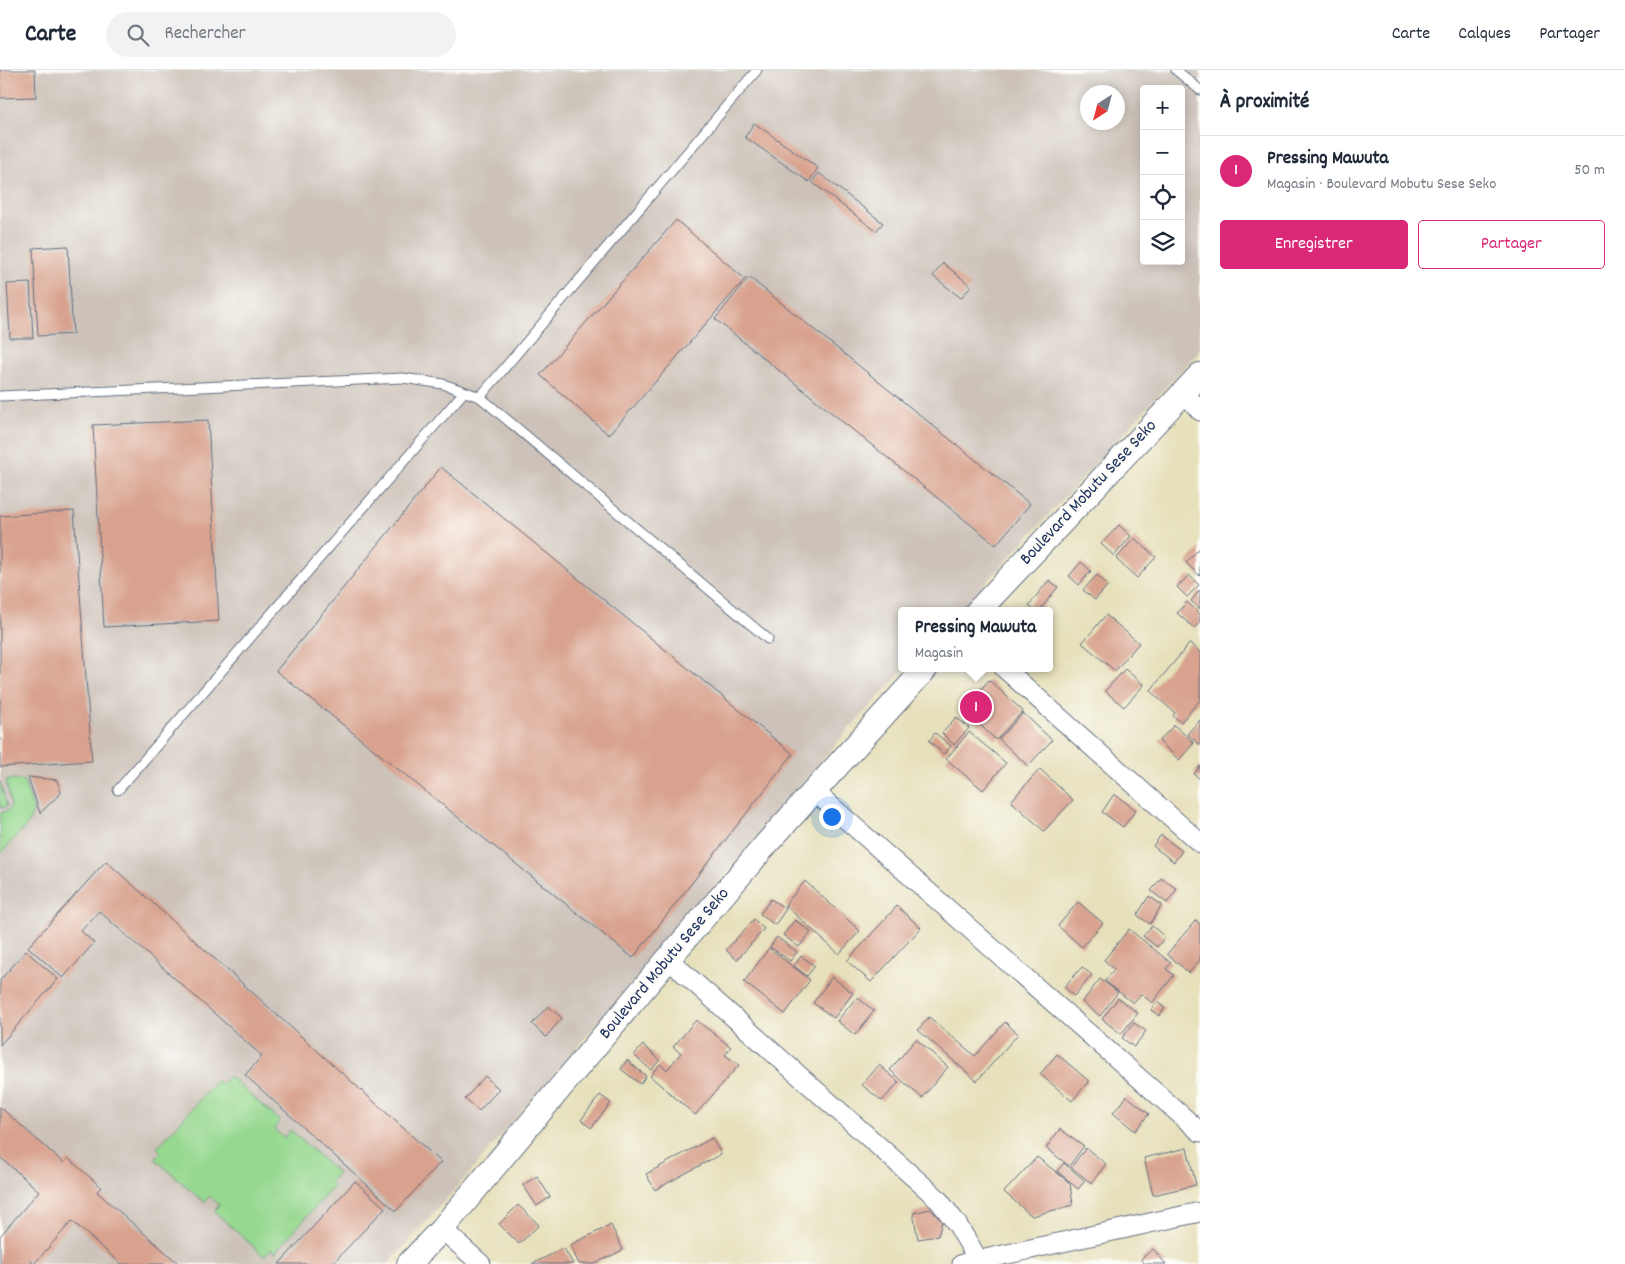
<!DOCTYPE html>
<html lang="fr">
<head>
<meta charset="utf-8">
<style>
	:root { --surface:#fff; --page:#f2f2f3; --text:#1f2937; --muted:#747a83; --line:#e0e1e3; --accent:#db2777 }
	body { margin:0; font-family:Dekko,sans-serif; background:var(--page); color:var(--text) }
	.controls { position:absolute; right:15px; top:15px; display:grid; overflow:hidden; border-radius:5px; box-shadow:0 2px 12px #0003 }
	.controls button { width:45px; height:45px; display:grid; place-items:center; padding:0; border:0; border-bottom:1px solid var(--line); background:var(--surface); color:var(--text); font:25px sans-serif }
	.compass { position:absolute; left:1080px; top:15px; width:45px; height:45px; border-radius:50%; background:var(--surface); box-shadow:0 2px 12px #0003; rotate:216deg }
	.you { position:absolute; left:831px; top:746px; width:18px; height:18px; margin:-12px; border:4px solid #fff; border-radius:50%; background:#1a73e8; box-shadow:0 0 0 8px #1a73e833 }
	.badge { display:grid; place-items:center; width:32px; height:32px; border-radius:50%; background:var(--accent); color:#fff; font-size:16px; font-weight:700 }
	.pin { position:absolute; translate:-50% -50%; border:2px solid #fff; box-shadow:0 1px 5px #0006 }
	.popup { position:absolute; left:898px; top:537px; width:155px; height:65px; box-sizing:border-box; display:grid; place-content:center; border-radius:5px; background:var(--surface); filter:drop-shadow(0 1px 4px #0005); font-size:16px; white-space:nowrap; color:var(--muted) }
	.popup b { font-size:19px; color:var(--text) }
	.popup::after { content:''; position:absolute; left:50%; top:100%; margin-left:-10px; border:10px solid transparent; border-top-color:var(--surface) }
	.list { margin:0; padding:0; list-style:none }
	h2 { display:flex; justify-content:space-between; align-items:center; height:65px; margin:0; padding:0 20px; font-size:21px }
	h2 small { font-size:16px; font-weight:400; color:var(--muted) }
	.list li { display:grid; grid-template-columns:32px 1fr auto; gap:15px; align-items:center; box-sizing:border-box; height:70px; padding:0 20px; border-top:1px solid var(--line) }
	.list b { display:block; font-size:19px; white-space:nowrap }
	.list p { margin:0; font-size:16px; white-space:nowrap; color:var(--muted) }
	.list em { font-size:16px; font-style:normal; color:var(--muted) }
	.actions { display:flex; gap:10px; padding:15px 20px }
	.actions a { flex:1; padding:11px 0; border:1px solid var(--accent); border-radius:5px; text-align:center; font-size:18px; color:var(--accent) }
	.actions .main { background:var(--accent); color:#fff }
	.icon { flex:none; width:28px; height:28px; fill:none; stroke:currentColor; stroke-width:2; stroke-linecap:round; stroke-linejoin:round }
	.map { position:relative; flex:none; width:1200px; height:1194px; overflow:hidden }
	header { display:flex; align-items:center; gap:30px; box-sizing:border-box; height:70px; padding:0 25px; background:var(--surface); border-bottom:1px solid var(--line) }
	header strong { font-size:24px }
	nav { display:flex; gap:28px; margin-inline-start:auto; font-size:18px }
	.search { width:350px; height:45px; background:var(--page); display:flex; align-items:center; gap:12px; box-sizing:border-box; padding:0 18px; border-radius:28px; color:var(--muted); font-size:19px }
	main { display:flex }
	aside { flex:1; background:var(--surface) }
	.map>svg:first-child { display:block }
	.industrial { fill:#ccc2b9; fill-rule:evenodd }
	.green { fill:#96d88f; stroke:#588476 }
	.building { fill:#d8a28e }
	.lines { fill:none; stroke-linecap:round; stroke-linejoin:round }
	.service-casing { stroke:#626d7f; stroke-width:11 }
	.minor-casing { stroke:#626d7f; stroke-width:21 }
	.tertiary-casing { stroke:#626d7f; stroke-width:26 }
	.service { stroke:#fff; stroke-width:9 }
	.minor { stroke:#fff; stroke-width:19 }
	.tertiary { stroke:#fff; stroke-width:24 }
	.labels { text-anchor:middle; dominant-baseline:central; stroke-width:5; stroke-linejoin:round; paint-order:stroke }
	.street-label { font-size:18px; fill:#1b2f5e; stroke:#fdfcf7 }
</style>
</head>
<body>
<header>
<strong>Carte</strong>
<div class="search"><svg class="icon" aria-label="search" viewBox="0 0 24 24"><circle cx="10" cy="10" r="6"/><path d="M15 15l6 6"/></svg>Rechercher</div>
<nav><a>Carte</a><a>Calques</a><a>Partager</a></nav>
</header>
<main>
<div class="map">
<svg width="1200" height="1194" viewBox="0 0 1200 1194">
	<rect width="100%" height="100%" fill="#fdfcf7"/>
	<filter id="ink" filterUnits="userSpaceOnUse"><feTurbulence type="fractalNoise" baseFrequency=".02" numOctaves="2"/><feDisplacementMap in="SourceGraphic" scale="10" xChannelSelector="R" yChannelSelector="G"/><feConvolveMatrix kernelMatrix="1 2 1 2 8 2 1 2 1" color-interpolation-filters="sRGB"/></filter>
	<filter id="wash" filterUnits="userSpaceOnUse"><feTurbulence type="fractalNoise" baseFrequency=".0096" numOctaves="4" result="noise"/><feDisplacementMap in="SourceGraphic" scale="20" xChannelSelector="R" yChannelSelector="G"/><feGaussianBlur stdDeviation="1.12" result="paint"/><feColorMatrix in="noise" values="0 0 0 0 0 0 0 0 0 0 0 0 0 0 0 0 0 1.4 0 .05"/><feComposite in="paint" operator="in"/></filter>
	<g filter="url(#wash)">
		<rect width="100%" height="100%" fill="#e6e0bb"/>
		<path class="industrial" d="M0 0H1200V280L960 541H902V598H906L847 661 465 1108 388 1194H0ZM1144 19H1181V191H1144ZM1088 22H1118V52H1088Z"/>
		<g class="green">
			<polygon points="13,709 24,711 34,740 28,754 0,784 0,743 7,741 11,737 6,711"/>
			<polygon points="0,711 7,736 0,738"/>
			<polygon points="229,1006 280,1051 274,1059 284,1068 290,1060 338,1103 330,1112 334,1116 275,1182 271,1179 264,1186 214,1141 219,1135 210,1126 204,1132 155,1089 161,1082 157,1078 217,1010 221,1014"/>
		</g>
		<g id="blocks">
			<g class="building">
				<polygon points="0,0 35,0 36,27 0,28"/>
				<polygon points="754,53 818,98 809,112 745,67"/>
				<polygon points="819,103 883,153 876,161 812,112"/>
				<polygon points="676,150 745,209 609,365 540,305"/>
				<polygon points="68,176 73,264 38,266 33,178"/>
				<polygon points="943,193 971,216 961,228 933,206"/>
				<polygon points="749,207 1030,434 996,475 715,249"/>
				<polygon points="30,213 33,268 10,268 7,214"/>
				<polygon points="208,350 219,551 104,557 93,355"/>
				<polygon points="441,397 793,684 633,888 276,601"/>
				<polygon points="74,441 92,691 0,697 0,446"/>
				<polygon points="1119,455 1131,466 1114,486 1101,474"/>
				<polygon points="1134,468 1156,487 1137,508 1116,489"/>
				<polygon points="1200,478 1200,506 1186,493"/>
				<polygon points="1081,492 1091,501 1079,515 1069,506"/>
				<polygon points="1097,505 1108,515 1095,530 1083,520"/>
				<polygon points="1189,505 1199,515 1187,527 1177,517"/>
				<polygon points="1049,510 1058,517 1039,541 1035,541 1029,535"/>
				<polygon points="1200,520 1200,539 1191,531"/>
				<polygon points="1187,532 1200,544 1200,552 1194,558 1177,543"/>
				<polygon points="1106,545 1139,573 1115,601 1082,573"/>
				<polygon points="1190,573 1200,582 1200,630 1181,652 1173,646 1175,643 1150,621"/>
				<polygon points="1125,599 1144,615 1124,637 1105,621"/>
				<polygon points="989,610 1023,641 996,670 963,639"/>
				<polygon points="1023,643 1052,670 1028,696 999,669"/>
				<polygon points="956,647 969,658 954,675 942,663"/>
				<polygon points="1200,650 1200,675 1187,664"/>
				<polygon points="1174,655 1194,673 1179,690 1159,671"/>
				<polygon points="969,662 1006,693 983,720 946,689"/>
				<polygon points="935,663 951,676 944,684 929,671"/>
				<polygon points="1200,696 1200,709 1194,704"/>
				<polygon points="1040,699 1073,730 1044,761 1011,731"/>
				<polygon points="28,707 57,710 61,723 40,743"/>
				<polygon points="1114,724 1136,740 1123,757 1102,742"/>
				<polygon points="1161,765 1182,781 1174,792 1153,776"/>
				<polygon points="106,791 441,1092 396,1141 245,1005 262,986 99,841 81,861 94,873 63,908 28,877"/>
				<polygon points="1161,808 1177,819 1167,833 1151,821"/>
				<polygon points="805,811 860,861 839,884 785,835"/>
				<polygon points="1149,826 1162,835 1150,854 1137,845"/>
				<polygon points="771,829 786,839 775,855 760,844"/>
				<polygon points="1078,832 1103,853 1082,877 1058,856"/>
				<polygon points="897,836 921,858 871,912 847,891"/>
				<polygon points="754,849 764,859 737,890 726,880"/>
				<polygon points="795,850 811,862 799,877 783,865"/>
				<polygon points="1196,850 1200,854 1200,890 1189,903 1167,884"/>
				<polygon points="1152,856 1165,867 1157,877 1143,866"/>
				<polygon points="1129,859 1171,893 1166,899 1174,905 1152,933 1141,924 1133,933 1105,911 1114,899 1104,890"/>
				<polygon points="777,867 797,882 790,891 770,877"/>
				<polygon points="769,878 810,910 785,944 744,912"/>
				<polygon points="26,881 58,909 0,975 0,910"/>
				<polygon points="801,886 815,896 807,906 794,896"/>
				<polygon points="1082,897 1092,905 1074,926 1064,917"/>
				<polygon points="832,907 853,923 834,948 813,933"/>
				<polygon points="1100,909 1118,922 1100,946 1082,932"/>
				<polygon points="857,927 874,941 855,965 837,951"/>
				<polygon points="1118,928 1138,943 1121,964 1102,949"/>
				<polygon points="1157,932 1165,938 1159,946 1151,940"/>
				<polygon points="548,936 562,948 546,967 532,954"/>
				<polygon points="929,947 975,986 1005,952 1018,964 977,1011 918,960"/>
				<polygon points="696,950 731,977 725,985 739,995 695,1045 650,1006 660,994 667,1000 681,983 673,977"/>
				<polygon points="1134,953 1146,961 1134,977 1122,968"/>
				<polygon points="916,969 948,997 922,1028 890,1000"/>
				<polygon points="643,975 660,990 651,1000 634,985"/>
				<polygon points="1057,984 1089,1011 1072,1031 1040,1004"/>
				<polygon points="627,990 646,1006 640,1014 621,999"/>
				<polygon points="879,995 899,1012 882,1031 862,1015"/>
				<polygon points="485,1006 499,1019 479,1041 465,1029"/>
				<polygon points="600,1025 611,1033 591,1058 581,1050"/>
				<polygon points="1127,1026 1149,1044 1135,1061 1113,1043"/>
				<polygon points="0,1037 64,1093 68,1088 101,1117 97,1122 179,1194 121,1194 72,1151 34,1194 29,1190 25,1194 0,1194 0,1166 39,1121 0,1087"/>
				<polygon points="1060,1059 1084,1076 1069,1096 1046,1078"/>
				<polygon points="712,1068 721,1084 655,1120 646,1104"/>
				<polygon points="1086,1078 1106,1094 1091,1113 1071,1097"/>
				<polygon points="1187,1078 1196,1115 1153,1125 1144,1088"/>
				<polygon points="1037,1087 1070,1113 1073,1135 1032,1146 1004,1122"/>
				<polygon points="1064,1093 1085,1111 1078,1119 1057,1101"/>
				<polygon points="537,1106 550,1127 537,1136 523,1115"/>
				<polygon points="355,1111 385,1138 332,1194 279,1194"/>
				<polygon points="518,1135 539,1155 519,1174 499,1154"/>
				<polygon points="930,1139 942,1151 938,1166 918,1169 913,1143"/>
				<polygon points="611,1155 623,1180 594,1194 579,1194 570,1175"/>
				<polygon points="564,1178 573,1194 532,1194"/>
				<polygon points="1153,1179 1166,1194 1145,1194 1141,1189"/>
			</g>
		</g>
	</g>
	<g filter="url(#ink)">
		<use href="#blocks" fill-opacity="0" stroke="#626d7f" stroke-width="1"/>
		<g class="lines">
			<defs>
				<g id="service">
					<polyline points="1176,0 1200,20"/>
					<polyline points="0,326 403,308 443,314 480,327 768,569"/>
					<polyline points="480,327 757,0"/>
					<polyline points="118,720 464,322"/>
				</g>
				<g id="minor">
					<polyline points="1184,322 1200,341"/>
					<polyline points="1004,598 1200,773"/>
					<polyline points="814,721 1200,1062"/>
					<polyline points="668,889 937,1128 957,1154 979,1191"/>
					<polyline points="442,1159 481,1194"/>
					<polyline points="962,1194 1200,1142"/>
				</g>
				<g id="tertiary">
					<polyline points="978,541 1200,305"/>
					<polyline points="409,1194 442,1159 668,889 768,772 926,598"/>
				</g>
			</defs>
			<use href="#service" class="service-casing"/>
			<use href="#minor" class="minor-casing"/>
			<use href="#tertiary" class="tertiary-casing"/>
			<use href="#service" class="service"/>
			<use href="#minor" class="minor"/>
			<use href="#tertiary" class="tertiary"/>
		</g>
	</g>
	<g class="labels">
		<g class="street-label">
			<text transform="translate(1089 423) rotate(-47)">Boulevard Mobutu Sese Seko</text>
			<text transform="translate(665 894) rotate(-50)">Boulevard Mobutu Sese Seko</text>
		</g>
	</g>
</svg>
<div class="controls">
<button>+</button>
<button>−</button>
<button><svg class="icon" aria-label="locate" viewBox="0 0 24 24"><circle cx="12" cy="12" r="6"/><path d="M12 2v4M12 18v4M2 12h4M18 12h4"/></svg></button>
<button><svg class="icon" aria-label="layers" viewBox="0 0 24 24"><path d="M12 4l9 5-9 5-9-5zM3 14l9 5 9-5"/></svg></button>
</div>
<svg class="compass" viewBox="-18 -18 36 36"><path d="M0-13l5 13h-10z" fill="#e53935"/><path d="M0 13l5-13h-10z" fill="#747a83"/></svg>
<div class="you"></div>
<div class="pin badge" style="left:976px;top:637px">1</div>
<div class="popup"><b>Pressing Mawuta</b>Magasin</div>
</div>
<aside>
<h2>À proximité<small></small></h2>
<ul class="list">
<li><span class="badge">1</span><div><b>Pressing Mawuta</b><p>Magasin · Boulevard Mobutu Sese Seko</p></div><em>50 m</em></li>
</ul>
<div class="actions"><a class="main">Enregistrer</a><a>Partager</a></div>
</aside>
</main>
</body>
</html>
